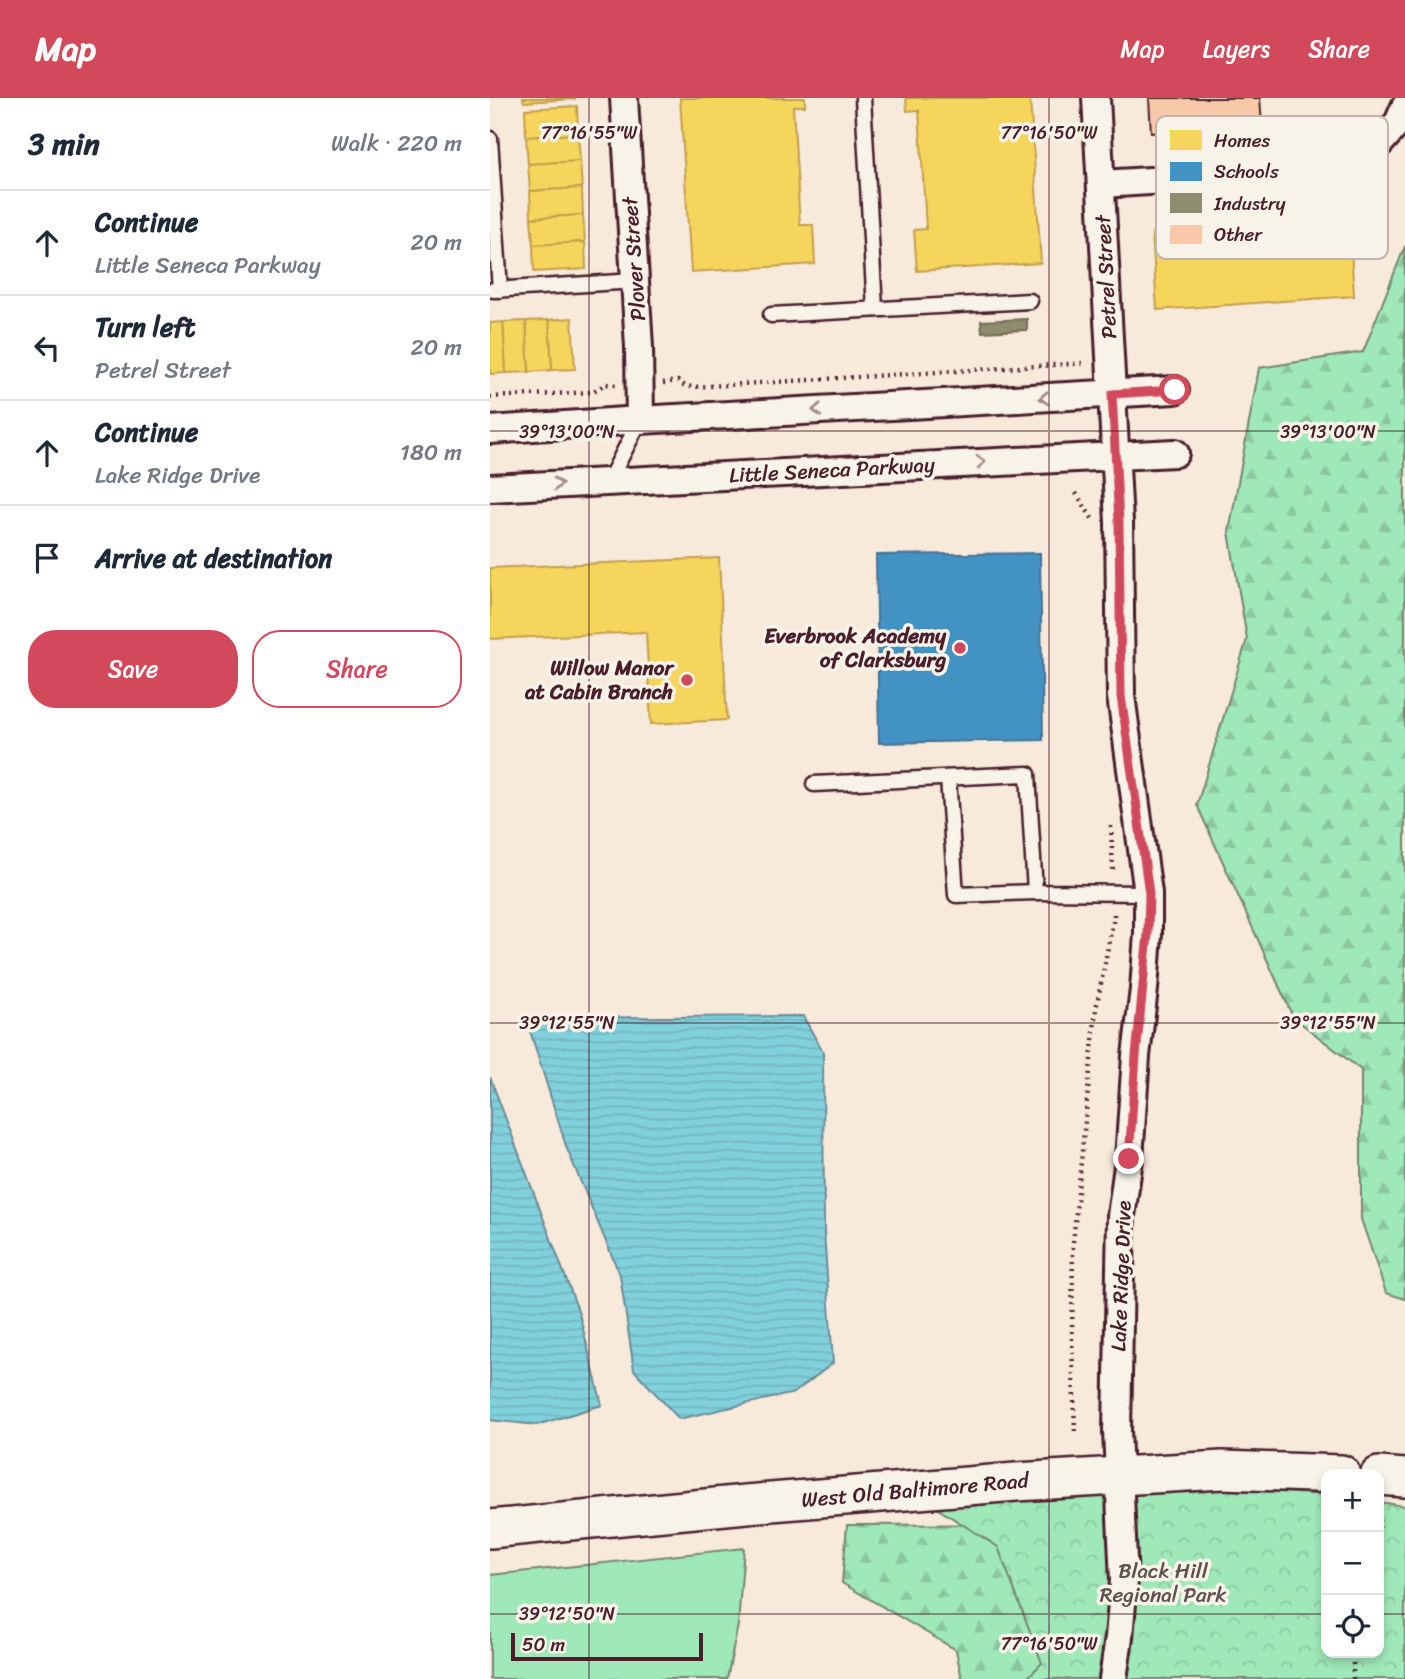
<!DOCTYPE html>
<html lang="en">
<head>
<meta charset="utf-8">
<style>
	:root { --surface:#fff; --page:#f6f6f7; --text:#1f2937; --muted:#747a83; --line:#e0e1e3; --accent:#d1495b }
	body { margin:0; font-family:Sriracha,sans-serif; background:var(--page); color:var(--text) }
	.controls { position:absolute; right:21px; bottom:21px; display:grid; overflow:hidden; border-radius:14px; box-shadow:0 4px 10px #0003 }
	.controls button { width:63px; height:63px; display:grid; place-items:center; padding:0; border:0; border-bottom:2px solid var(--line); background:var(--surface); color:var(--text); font:35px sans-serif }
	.scale { position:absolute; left:21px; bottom:18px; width:192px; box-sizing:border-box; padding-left:7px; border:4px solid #4a1f2b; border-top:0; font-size:19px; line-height:24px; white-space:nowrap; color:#4a1f2b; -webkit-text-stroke:5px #f7f3e8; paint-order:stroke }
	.stop { position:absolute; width:21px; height:21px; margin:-16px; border:5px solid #d1495b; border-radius:50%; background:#fff }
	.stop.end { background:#d1495b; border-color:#fff; box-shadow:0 2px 7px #0008 }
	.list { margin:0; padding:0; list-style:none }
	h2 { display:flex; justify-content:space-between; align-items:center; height:91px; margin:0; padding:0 28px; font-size:30px }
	h2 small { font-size:23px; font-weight:400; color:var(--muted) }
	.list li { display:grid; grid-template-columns:46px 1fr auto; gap:21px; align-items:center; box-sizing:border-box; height:105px; padding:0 28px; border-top:2px solid var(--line) }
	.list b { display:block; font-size:26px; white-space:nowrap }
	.list p { margin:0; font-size:23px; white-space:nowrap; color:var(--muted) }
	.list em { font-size:23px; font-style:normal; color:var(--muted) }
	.actions { display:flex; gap:14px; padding:21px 28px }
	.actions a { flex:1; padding:16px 0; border:2px solid var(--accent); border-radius:28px; text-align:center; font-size:24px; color:var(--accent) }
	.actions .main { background:var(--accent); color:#fff }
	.icon { flex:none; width:38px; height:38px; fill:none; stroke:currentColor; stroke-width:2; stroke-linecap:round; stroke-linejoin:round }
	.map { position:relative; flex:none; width:915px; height:1581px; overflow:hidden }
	header { display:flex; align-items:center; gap:42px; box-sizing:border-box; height:98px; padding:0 35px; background:var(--accent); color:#fff }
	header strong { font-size:33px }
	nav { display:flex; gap:38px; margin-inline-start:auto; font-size:24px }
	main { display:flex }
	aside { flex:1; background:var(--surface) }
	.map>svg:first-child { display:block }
	.green { fill:#9fe8b7; stroke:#748471; stroke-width:2 }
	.forest { fill:url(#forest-firs); stroke:#748471; stroke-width:2 }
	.park { fill:url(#park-crowns); stroke:#748471; stroke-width:2 }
	.water { fill:url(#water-rules); stroke:#6b8a96; stroke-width:2 }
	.homes { fill:#f6d55c; stroke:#c29e4d; stroke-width:2 }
	.schools { fill:#4393c3; stroke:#457095; stroke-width:2 }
	.industry { fill:#8c8c6e; stroke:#786b5a; stroke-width:2 }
	.building { fill:#f9c8a9; stroke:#4a1f2b; stroke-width:2 }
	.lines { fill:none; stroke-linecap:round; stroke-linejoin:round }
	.lane-casing { stroke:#4a1f2b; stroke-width:19 }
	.street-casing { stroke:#4a1f2b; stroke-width:32 }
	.secondary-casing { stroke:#4a1f2b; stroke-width:42 }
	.path { stroke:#4a1f2b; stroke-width:4.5; stroke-dasharray:2 5; stroke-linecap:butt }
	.lane { stroke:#f7f3e8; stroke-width:14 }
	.street { stroke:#f7f3e8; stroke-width:26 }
	.secondary { stroke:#f7f3e8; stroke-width:37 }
	.oneway { stroke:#a0898a }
	.route { stroke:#d1495b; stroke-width:9 }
	.ticks { fill:none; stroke:#4a1f2b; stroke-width:2; stroke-opacity:0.45 }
	.poi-dot { fill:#d1495b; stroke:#f7f3e8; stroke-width:2.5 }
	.labels { text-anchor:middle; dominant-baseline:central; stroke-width:7; stroke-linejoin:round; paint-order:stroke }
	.street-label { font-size:21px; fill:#4a1f2b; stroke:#f7f3e8 }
	.poi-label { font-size:21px; font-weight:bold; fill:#4a1f2b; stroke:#f7f3e8; text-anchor:end }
	.park-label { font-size:21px; fill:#5f514e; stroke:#f7f3e8 }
	.key { fill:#f7f3e8; stroke:#c3b3af; stroke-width:2 }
	.key-label { font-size:19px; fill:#4a1f2b }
	.ticks-label { font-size:18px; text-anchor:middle; fill:#4a1f2b; stroke:#f7f3e8; stroke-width:7; stroke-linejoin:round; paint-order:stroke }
</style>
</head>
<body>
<header>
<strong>Map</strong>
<nav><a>Map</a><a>Layers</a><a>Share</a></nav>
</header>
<main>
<aside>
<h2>3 min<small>Walk · 220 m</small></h2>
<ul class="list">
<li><svg class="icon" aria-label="ahead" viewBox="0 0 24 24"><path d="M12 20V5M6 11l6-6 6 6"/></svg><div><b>Continue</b><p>Little Seneca Parkway</p></div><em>20 m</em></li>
<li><svg class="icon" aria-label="left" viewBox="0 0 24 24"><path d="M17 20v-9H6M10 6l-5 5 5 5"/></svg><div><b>Turn left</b><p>Petrel Street</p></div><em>20 m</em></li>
<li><svg class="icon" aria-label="ahead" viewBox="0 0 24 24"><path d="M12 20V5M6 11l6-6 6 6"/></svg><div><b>Continue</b><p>Lake Ridge Drive</p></div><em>180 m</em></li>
<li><svg class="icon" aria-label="arrive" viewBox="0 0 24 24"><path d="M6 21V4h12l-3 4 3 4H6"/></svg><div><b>Arrive at destination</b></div></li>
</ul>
<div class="actions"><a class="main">Save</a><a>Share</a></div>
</aside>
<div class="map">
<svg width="915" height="1581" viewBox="0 0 915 1581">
	<defs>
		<pattern id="forest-firs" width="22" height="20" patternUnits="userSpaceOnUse" patternTransform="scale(1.75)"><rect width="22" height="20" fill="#9fe8b7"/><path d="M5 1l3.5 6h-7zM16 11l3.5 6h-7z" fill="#8ac79e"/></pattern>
		<pattern id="park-crowns" width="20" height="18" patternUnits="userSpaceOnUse" patternTransform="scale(1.75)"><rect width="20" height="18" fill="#9fe8b7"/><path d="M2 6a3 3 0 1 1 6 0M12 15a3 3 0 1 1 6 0" fill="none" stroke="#8ac79e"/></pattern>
		<pattern id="water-rules" width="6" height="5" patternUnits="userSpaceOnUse" patternTransform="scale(1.75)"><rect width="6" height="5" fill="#81d1dd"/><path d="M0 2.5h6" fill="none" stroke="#71b3be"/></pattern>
	</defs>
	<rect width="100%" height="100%" fill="#f7eadb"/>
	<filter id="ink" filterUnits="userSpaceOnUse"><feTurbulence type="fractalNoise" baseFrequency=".0143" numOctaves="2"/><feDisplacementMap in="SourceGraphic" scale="14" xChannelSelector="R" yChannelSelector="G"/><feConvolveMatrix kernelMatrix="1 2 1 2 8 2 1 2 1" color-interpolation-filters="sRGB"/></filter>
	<g filter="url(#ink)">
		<polygon class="green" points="254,1450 248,1527 237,1581 0,1581 0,1477"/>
		<g class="forest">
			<polygon points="915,148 915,1201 896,1195 871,1121 871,972 803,919 707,707 757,541 739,434 769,270 873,254"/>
			<polygon points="590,1426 589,1581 472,1581 466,1552 352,1485 357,1427"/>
		</g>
		<polygon class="park" points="703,1388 836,1397 836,1555 889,1555 889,1404 915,1408 915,1581 536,1581 552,1565 508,1449 431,1400"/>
		<g class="water">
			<polygon points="313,918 333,954 334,1134 343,1265 304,1295 189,1321 144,1272 130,1177 77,1051 36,920"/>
			<polygon points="0,979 89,1215 112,1307 47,1327 0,1322"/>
		</g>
		<g class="homes">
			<polygon points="33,0 85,0 85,1 34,4"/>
			<polygon points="190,0 315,0 315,8 303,8 310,127 323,127 325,166 201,174"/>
			<polygon points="416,0 540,0 551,165 427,173 424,132 436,131 429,12 417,13"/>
			<polygon points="87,8 88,36 36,39 35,11"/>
			<polygon points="88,36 90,63 38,66 36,39"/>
			<polygon points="90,63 92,90 40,93 38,66"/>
			<polygon points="92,90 93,117 41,120 40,93"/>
			<polygon points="93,117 95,144 43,147 41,120"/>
			<polygon points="859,121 864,198 667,212 662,135"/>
			<polygon points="95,144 96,171 44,174 43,147"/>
			<polygon points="82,220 85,271 62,272 59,222"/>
			<polygon points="59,222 62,272 39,274 36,223"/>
			<polygon points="36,223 39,274 16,275 13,224"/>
			<polygon points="13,224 16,275 0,276 0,225"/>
			<polygon points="229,460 237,622 161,626 156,534 0,541 0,470"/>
		</g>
		<polygon class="schools" points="550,455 553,642 389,645 386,457"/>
		<polygon class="industry" points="537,221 537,232 492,234 491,223"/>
		<polygon class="building" points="659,0 770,0 772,27 661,35"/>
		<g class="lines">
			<defs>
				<g id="lane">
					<polyline points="373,0 385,211"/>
					<polyline points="0,41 10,192"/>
					<polyline points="3,192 145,183"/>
					<polyline points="281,217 540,203"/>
					<polyline points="119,383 150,322"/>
					<polyline points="458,680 466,797 545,794"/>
					<polyline points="324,686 538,676 545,794 658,795"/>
				</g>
				<g id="street">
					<polyline points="134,0 149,249 150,322"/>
					<polyline points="606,0 629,424 631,598 658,795 658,836 654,891 646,958 639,1061 631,1118 627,1333 634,1483 629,1539 623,1581"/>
					<polyline points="611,86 821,73 857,65 888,47 908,25 915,9"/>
					<polyline points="0,332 150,322 685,292"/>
					<polyline points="0,390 685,355"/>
				</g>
				<g id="secondary">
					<polyline points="889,1378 915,1380"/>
					<polyline points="0,1431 256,1406 526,1384 732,1372 851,1376"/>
				</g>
			</defs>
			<use href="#lane" class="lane-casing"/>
			<use href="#street" class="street-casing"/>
			<use href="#secondary" class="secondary-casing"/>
			<g class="path">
				<polyline points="173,285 188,283 195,288 204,289 596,265"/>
				<polyline points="0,299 102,294 115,286 126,287"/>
				<polyline points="586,395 603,422"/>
				<polyline points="621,728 623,775"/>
				<polyline points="585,1333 582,1242 583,1145 606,911 624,818 624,812"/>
				<polyline points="889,1421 889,1432"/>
				<polyline points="863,1581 863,1555"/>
			</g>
			<use href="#lane" class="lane"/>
			<use href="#street" class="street"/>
			<use href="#secondary" class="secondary"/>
		</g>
		<defs><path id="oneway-chevron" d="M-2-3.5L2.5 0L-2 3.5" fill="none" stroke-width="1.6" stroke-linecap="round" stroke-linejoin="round" transform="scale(1.75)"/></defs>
		<g class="oneway">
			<use href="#oneway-chevron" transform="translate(554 300) rotate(177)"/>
			<use href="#oneway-chevron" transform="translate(327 312) rotate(177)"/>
			<use href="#oneway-chevron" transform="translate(491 364) rotate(-3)"/>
			<use href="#oneway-chevron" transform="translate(68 386) rotate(-3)"/>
		</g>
	</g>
	<g class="lines" filter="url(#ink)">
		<polyline class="route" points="639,1061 646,958 658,836 659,795 631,598 629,424 622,296 685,292"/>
	</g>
	<path class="ticks" d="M99 0V1581M559 0V1581M0 333H915M0 925H915M0 1516H836M889 1516H915"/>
	<g class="poi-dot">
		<circle cx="470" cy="550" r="7"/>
		<circle cx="197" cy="582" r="7"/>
	</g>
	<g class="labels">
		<g class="street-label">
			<text transform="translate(144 161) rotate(-94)">Plover Street</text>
			<text transform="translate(616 179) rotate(-93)">Petrel Street</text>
			<text transform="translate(342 372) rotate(-3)">Little Seneca Parkway</text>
			<text transform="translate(631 1178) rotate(-88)">Lake Ridge Drive</text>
			<text transform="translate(425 1392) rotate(-5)">West Old Baltimore Road</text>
		</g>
		<g class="poi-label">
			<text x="456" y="538">Everbrook Academy<tspan x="456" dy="24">of Clarksburg</tspan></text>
			<text x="183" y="570">Willow Manor<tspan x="183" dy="24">at Cabin Branch</tspan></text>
		</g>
		<g class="park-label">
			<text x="673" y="1473">Black Hill<tspan x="673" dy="24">Regional Park</tspan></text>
		</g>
	</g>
	<rect x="666" y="18" width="232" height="143" rx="10" class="key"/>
	<rect x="680" y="32" width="32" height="20" fill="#f6d55c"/>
	<rect x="680" y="64" width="32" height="19" fill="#4393c3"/>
	<rect x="680" y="95" width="32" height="20" fill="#8c8c6e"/>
	<rect x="680" y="127" width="32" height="19" fill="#f9c8a9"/>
	<g class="key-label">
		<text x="724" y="49">Homes</text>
		<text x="724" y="80">Schools</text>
		<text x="724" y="112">Industry</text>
		<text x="724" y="143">Other</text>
	</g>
	<g class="ticks-label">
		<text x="99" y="41">77°16'55"W</text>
		<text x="559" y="41">77°16'50"W</text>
		<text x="77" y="340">39°13'00"N</text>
		<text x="838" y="340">39°13'00"N</text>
		<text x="77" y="931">39°12'55"N</text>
		<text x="838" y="931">39°12'55"N</text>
		<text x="77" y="1522">39°12'50"N</text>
		<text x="559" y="1552">77°16'50"W</text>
	</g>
</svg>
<div class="controls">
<button>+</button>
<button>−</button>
<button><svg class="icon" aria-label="locate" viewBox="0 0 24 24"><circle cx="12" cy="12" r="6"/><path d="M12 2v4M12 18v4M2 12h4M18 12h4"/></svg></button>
</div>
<div class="scale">50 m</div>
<div class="stop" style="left:685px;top:292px"></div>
<div class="stop end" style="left:639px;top:1061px"></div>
</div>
</main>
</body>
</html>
